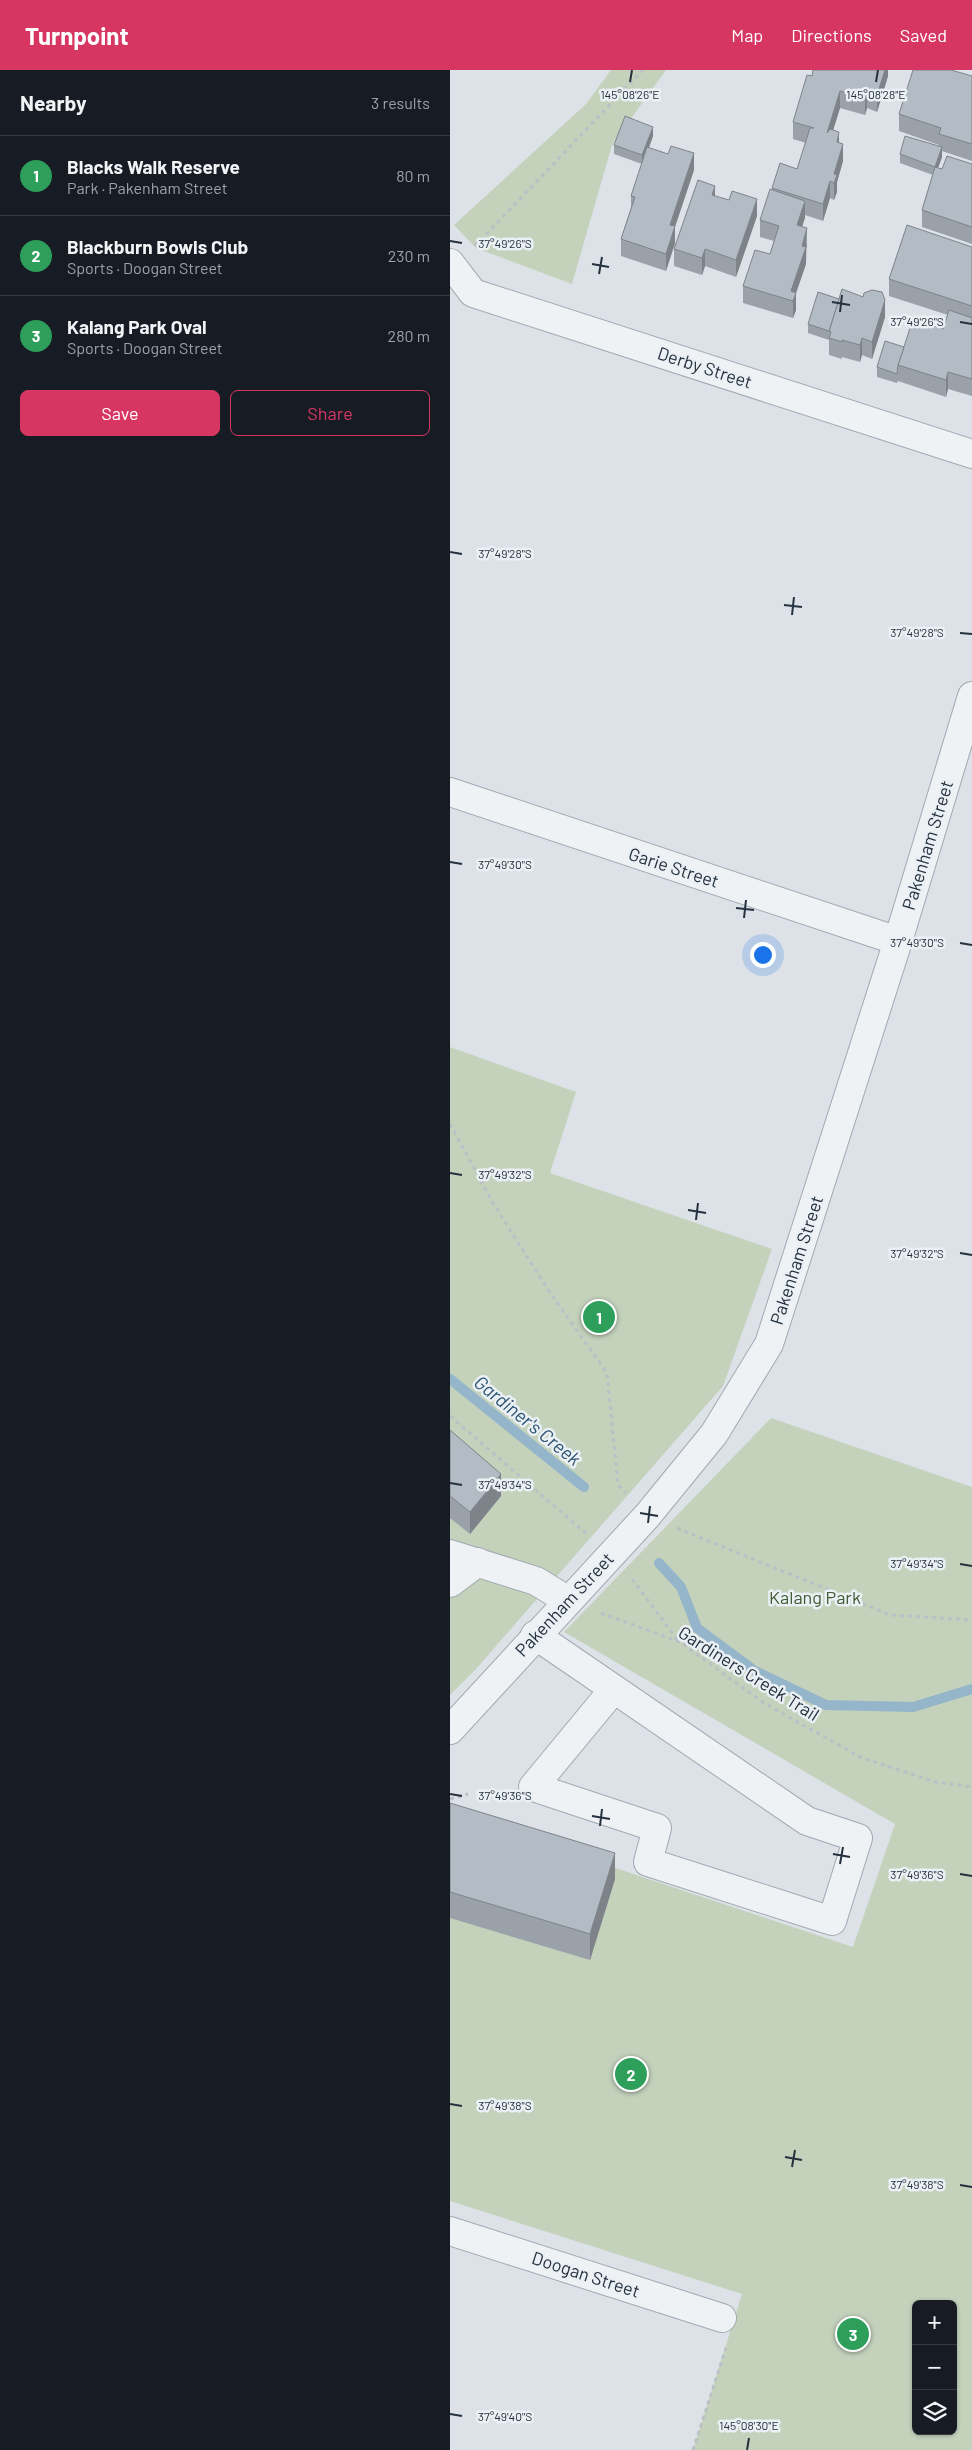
<!DOCTYPE html>
<html lang="en">
<head>
<meta charset="utf-8">
<style>
	:root { --surface:#171b24; --page:#20242c; --text:#f1f3f6; --muted:#9ea1a6; --line:#363941; --accent:#d73662 }
	body { margin:0; font-family:Barlow,sans-serif; background:var(--page); color:var(--text) }
	.controls { position:absolute; right:15px; bottom:15px; display:grid; overflow:hidden; border-radius:8px; box-shadow:0 1px 4px #0004 }
	.controls button { width:45px; height:45px; display:grid; place-items:center; padding:0; border:0; border-bottom:1px solid var(--line); background:var(--surface); color:var(--text); font:25px sans-serif }
	.you { position:absolute; left:312px; top:884px; width:18px; height:18px; margin:-12px; border:4px solid #fff; border-radius:50%; background:#1a73e8; box-shadow:0 0 0 8px #1a73e833 }
	.badge { display:grid; place-items:center; width:32px; height:32px; border-radius:50%; background:var(--accent); color:#fff; font-size:16px; font-weight:700 }
	.pin { position:absolute; translate:-50% -50%; border:2px solid #fff; box-shadow:0 1px 5px #0006 }
	.list { margin:0; padding:0; list-style:none }
	h2 { display:flex; justify-content:space-between; align-items:center; height:65px; margin:0; padding:0 20px; font-size:21px }
	h2 small { font-size:16px; font-weight:400; color:var(--muted) }
	.list li { display:grid; grid-template-columns:32px 1fr auto; gap:15px; align-items:center; box-sizing:border-box; height:80px; padding:0 20px; border-top:1px solid var(--line) }
	.list b { display:block; font-size:19px; white-space:nowrap }
	.list p { margin:0; font-size:16px; white-space:nowrap; color:var(--muted) }
	.list em { font-size:16px; font-style:normal; color:var(--muted) }
	.actions { display:flex; gap:10px; padding:15px 20px }
	.actions a { flex:1; padding:11px 0; border:1px solid var(--accent); border-radius:8px; text-align:center; font-size:18px; color:var(--accent) }
	.actions .main { background:var(--accent); color:#fff }
	.icon { flex:none; width:28px; height:28px; fill:none; stroke:currentColor; stroke-width:2; stroke-linecap:round; stroke-linejoin:round }
	.map { position:relative; flex:none; width:522px; height:2380px; overflow:hidden }
	header { display:flex; align-items:center; gap:30px; box-sizing:border-box; height:70px; padding:0 25px; background:var(--accent); color:#fff }
	header strong { font-size:24px }
	nav { display:flex; gap:28px; margin-inline-start:auto; font-size:18px }
	main { display:flex }
	aside { flex:1; background:var(--surface) }
	.map>svg:first-child { display:block }
	.green { fill:#c4d2bc; fill-rule:evenodd }
	.lines { fill:none; stroke-linecap:round; stroke-linejoin:round }
	.stream { stroke:#94b5ca; stroke-width:10 }
	.minor-casing { stroke:#a1a9b1; stroke-width:30 }
	.path { stroke:#bac0c5; stroke-width:3; stroke-dasharray:4 4; stroke-linecap:butt }
	.minor { stroke:#eff2f5; stroke-width:28 }
	.wall { fill:#9aa1a9 }
	.shaded-wall { fill:#7d8389 }
	.building { fill:#b3bbc4; stroke:#7d8389 }
	.ticks { fill:none; stroke:#25313e; stroke-width:2 }
	.labels { text-anchor:middle; dominant-baseline:central; stroke-width:5; stroke-linejoin:round; paint-order:stroke }
	.street-label { font-size:18px; fill:#25313e; stroke:#ebf0f5 }
	.park-label { font-size:18px; fill:#3e5b31; stroke:#ebf0f5 }
	.water-label { font-size:19px; font-style:italic; fill:#2c5574; stroke:#ebf0f5 }
	.ticks-label { font-size:12px; text-anchor:middle; fill:#25313e; stroke:#ebf0f5; stroke-width:5; stroke-linejoin:round; paint-order:stroke }
</style>
</head>
<body>
<header>
<strong>Turnpoint</strong>
<nav><a>Map</a><a>Directions</a><a>Saved</a></nav>
</header>
<main>
<aside>
<h2>Nearby<small>3 results</small></h2>
<ul class="list">
<li><span class="badge" style="background:#2e9e5b">1</span><div><b>Blacks Walk Reserve</b><p>Park · Pakenham Street</p></div><em>80 m</em></li>
<li><span class="badge" style="background:#2e9e5b">2</span><div><b>Blackburn Bowls Club</b><p>Sports · Doogan Street</p></div><em>230 m</em></li>
<li><span class="badge" style="background:#2e9e5b">3</span><div><b>Kalang Park Oval</b><p>Sports · Doogan Street</p></div><em>280 m</em></li>
</ul>
<div class="actions"><a class="main">Save</a><a>Share</a></div>
</aside>
<div class="map">
<svg width="522" height="2380" viewBox="0 0 522 2380">
	<rect width="100%" height="100%" fill="#dce2e7"/>
	<g class="green">
		<polygon points="161,0 216,0 162,75 122,214 26,178 4,155 136,34"/>
		<polygon points="0,977 126,1022 100,1103 322,1179 273,1316 26,1599 0,1625"/>
		<path d="M321 1348 522 1417V2380H243L292 2224 0 2131V1743L403 1877 445 1754 114 1562ZM466 2234H503V2361H466Z"/>
	</g>
	<g class="lines">
		<g class="stream">
			<polyline points="0,1309 134,1417"/>
			<polyline points="209,1493 231,1517 247,1558 305,1601 376,1635 463,1637 522,1619"/>
		</g>
		<defs>
			<g id="minor">
				<polyline points="0,193 23,223 522,384"/>
				<polyline points="0,722 448,871"/>
				<polyline points="0,1484 86,1511 117,1530"/>
				<polyline points="0,1513 28,1492"/>
				<polyline points="85,1565 357,1751 408,1768 382,1851 198,1792 207,1758 83,1717 164,1619"/>
				<polyline points="0,1660 197,1446 264,1364 319,1274 448,871 522,626"/>
				<polyline points="0,2161 272,2248"/>
			</g>
		</defs>
		<use href="#minor" class="minor-casing"/>
		<g class="path">
			<polyline points="25,176 193,0"/>
			<polyline points="0,1054 43,1133 99,1221 157,1303 168,1415 176,1423"/>
			<polyline points="0,1346 139,1466"/>
			<polyline points="227,1458 440,1545 522,1550"/>
			<polyline points="182,1509 229,1572"/>
			<polyline points="151,1543 230,1572 314,1633 412,1688 486,1712 522,1717"/>
			<polyline points="0,1729 18,1724"/>
			<polyline points="243,2380 276,2278"/>
		</g>
		<use href="#minor" class="minor"/>
	</g>
	<g class="wall">
		<polygon points="438,0 438,6 427,42 417,38 415,45 390,38 383,60 389,73 393,91 387,112 387,122 384,130 380,128 373,151 355,145 352,157 357,175 356,179 356,194 346,223 346,240 343,248 293,233 293,216 320,184 324,171 310,167 310,150 322,120 322,118 347,99 356,73 343,69 343,52 362,6"/>
		<polygon points="522,6 522,91 492,81 492,87 488,98 492,99 522,94 522,174 472,157 472,140 483,105 450,93 450,84 489,77 489,75 449,61 449,44"/>
		<polygon points="203,66 199,78 244,100 225,156 225,173 216,201 171,186 171,169 181,138 181,126 192,94 164,84 164,75"/>
		<polygon points="265,126 307,146 286,207 255,196 252,205 224,196 224,179"/>
		<polygon points="522,177 522,326 498,319 496,327 448,311 447,313 427,307 427,297 454,277 493,259 498,245 439,226 439,209"/>
		<polygon points="435,247 422,289 412,285 410,292 392,287 392,289 379,285 379,270 358,263 358,254"/>
		<polygon points="0,1360 51,1426 20,1464 0,1448"/>
		<polygon points="0,1733 165,1809 140,1890 0,1848"/>
	</g>
	<g class="shaded-wall">
		<polygon points="435,0 438,0 438,6 427,42 427,25"/>
		<polygon points="390,21 390,38 377,80 377,63"/>
		<polygon points="417,22 417,38 415,45 415,28"/>
		<polygon points="203,57 203,66 192,95 192,85"/>
		<polygon points="389,62 389,79 387,72"/>
		<polygon points="393,74 393,91 387,112 387,122 384,130 384,104"/>
		<polygon points="492,77 492,87 485,106 485,97"/>
		<polygon points="244,83 244,100 220,172 220,155"/>
		<polygon points="380,111 380,128 373,151 373,134"/>
		<polygon points="265,116 265,133 262,125"/>
		<polygon points="307,129 307,146 286,207 286,190"/>
		<polygon points="355,131 355,148 347,172 347,155"/>
		<polygon points="225,156 225,173 216,201 216,184"/>
		<polygon points="357,158 356,194 346,223 346,240 343,248 343,231 341,221 352,176"/>
		<polygon points="255,179 255,196 252,205 252,188"/>
		<polygon points="435,230 435,247 422,289 422,272"/>
		<polygon points="412,268 412,285 410,292 410,275"/>
		<polygon points="498,302 498,319 496,327 496,310"/>
		<polygon points="51,1404 51,1426 20,1464 20,1442"/>
		<polygon points="165,1783 165,1809 140,1890 140,1864"/>
	</g>
	<g class="building">
		<polygon points="363,0 435,0 427,25 417,22 415,28 390,21 377,63 380,59 389,62 387,72 393,74 384,104 387,105 384,113 380,111 373,134 322,118 330,93 347,99 360,58 364,58 343,52 357,5 362,6"/>
		<polygon points="463,0 501,0 522,6 522,74 489,64 491,58 449,44"/>
		<polygon points="175,46 203,57 192,85 164,75"/>
		<polygon points="455,66 492,77 485,97 450,84"/>
		<polygon points="221,76 244,83 220,155 225,156 216,184 171,169 185,127 181,126 197,77 218,84"/>
		<polygon points="497,86 522,94 522,157 472,140 485,97 492,99"/>
		<polygon points="248,110 265,116 262,125 279,130 282,121 307,129 286,190 255,179 252,188 224,179"/>
		<polygon points="320,119 355,131 347,155 357,158 352,176 356,177 341,221 346,223 343,231 293,216 305,180 320,184 329,156 310,150"/>
		<polygon points="457,155 522,177 522,236 439,209"/>
		<polygon points="392,219 413,227 414,223 422,220 432,222 435,230 422,272 412,268 410,275 392,270 392,272 379,268 381,262 379,261"/>
		<polygon points="368,222 389,229 379,261 358,254"/>
		<polygon points="499,240 522,248 522,309 498,302 496,310 448,295 463,249 493,259"/>
		<polygon points="435,271 454,277 448,295 447,304 427,297"/>
		<polygon points="0,1360 51,1404 20,1442 0,1426"/>
		<polygon points="0,1733 165,1783 140,1864 0,1822"/>
	</g>
	<path class="ticks" d="M180 12 182 0M426 12 428 0M0 171 12 173M142 194 159 197M149 204 152 187M382 232 400 235M390 242 392 225M510 252 522 254M0 482 12 484M334 535 352 537M342 545 344 527M510 563 522 564M0 792 12 794M286 838 304 840M294 848 296 830M510 873 522 875M0 1103 12 1105M238 1140 256 1143M246 1150 248 1133M510 1183 522 1185M0 1413 12 1415M190 1443 208 1446M198 1453 200 1436M510 1494 522 1496M0 1724 12 1726M142 1746 160 1749M150 1756 152 1739M383 1784 400 1787M390 1794 393 1777M510 1804 522 1806M0 2034 12 2036M335 2087 352 2090M342 2097 345 2080M510 2115 522 2117M0 2344 12 2346M297 2380 299 2368"/>
	<g class="labels">
		<g class="street-label">
			<text transform="translate(255 297) rotate(18)">Derby Street</text>
			<text transform="translate(477 775) rotate(-73)">Pakenham Street</text>
			<text transform="translate(224 797) rotate(18)">Garie Street</text>
			<text transform="translate(346 1190) rotate(-72)">Pakenham Street</text>
			<text transform="translate(114 1534) rotate(-47)">Pakenham Street</text>
			<text transform="translate(299 1603) rotate(32)">Gardiners Creek Trail</text>
			<text transform="translate(136 2204) rotate(18)">Doogan Street</text>
		</g>
		<g class="park-label">
			<text x="365" y="1527">Kalang Park</text>
		</g>
		<g class="water-label">
			<text transform="translate(78 1350) rotate(39)">Gardiner's Creek</text>
		</g>
	</g>
	<g class="ticks-label">
		<text x="180" y="29">145°08'26"E</text>
		<text x="426" y="29">145°08'28"E</text>
		<text x="55" y="178">37°49'26"S</text>
		<text x="467" y="256">37°49'26"S</text>
		<text x="55" y="488">37°49'28"S</text>
		<text x="467" y="567">37°49'28"S</text>
		<text x="55" y="799">37°49'30"S</text>
		<text x="467" y="877">37°49'30"S</text>
		<text x="55" y="1109">37°49'32"S</text>
		<text x="467" y="1188">37°49'32"S</text>
		<text x="55" y="1419">37°49'34"S</text>
		<text x="467" y="1498">37°49'34"S</text>
		<text x="55" y="1730">37°49'36"S</text>
		<text x="467" y="1809">37°49'36"S</text>
		<text x="55" y="2040">37°49'38"S</text>
		<text x="467" y="2119">37°49'38"S</text>
		<text x="55" y="2351">37°49'40"S</text>
		<text x="299" y="2360">145°08'30"E</text>
	</g>
</svg>
<div class="controls">
<button>+</button>
<button>−</button>
<button><svg class="icon" aria-label="layers" viewBox="0 0 24 24"><path d="M12 4l9 5-9 5-9-5zM3 14l9 5 9-5"/></svg></button>
</div>
<div class="you"></div>
<div class="pin badge" style="left:149px;top:1247px;background:#2e9e5b">1</div>
<div class="pin badge" style="left:181px;top:2004px;background:#2e9e5b">2</div>
<div class="pin badge" style="left:403px;top:2264px;background:#2e9e5b">3</div>
</div>
</main>
</body>
</html>
